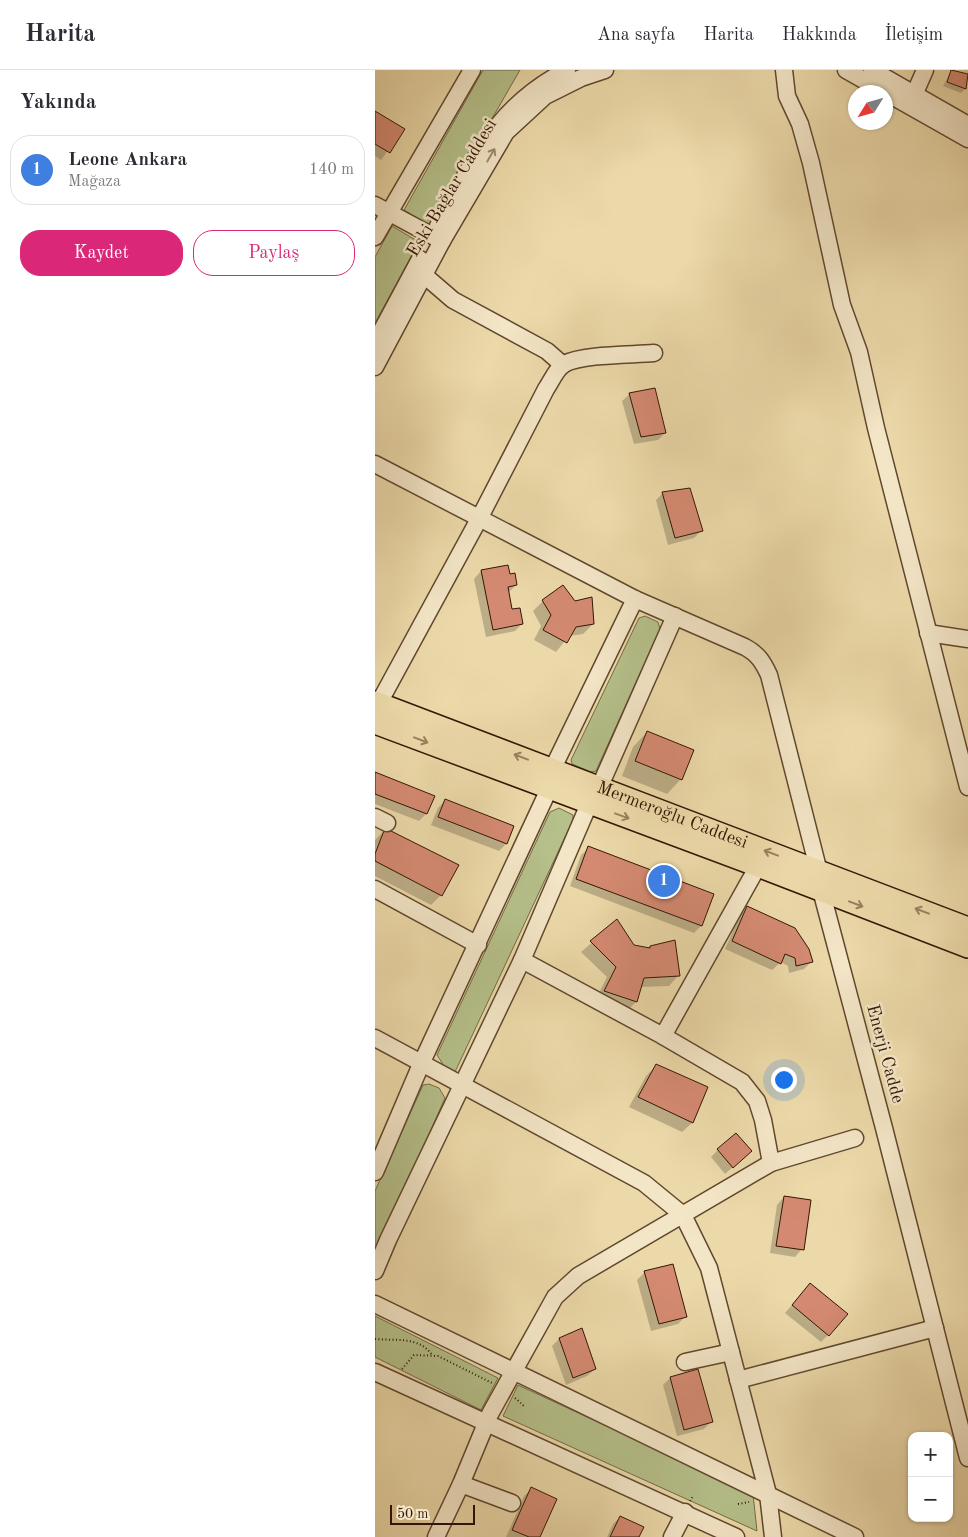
<!DOCTYPE html>
<html lang="tr">
<head>
<meta charset="utf-8">
<style>
	:root { --surface:#fff; --page:#f2f2f3; --text:#2b2b33; --muted:#7c7c81; --line:#e1e1e2; --accent:#db2777 }
	body { margin:0; font-family:"Old Standard TT",serif; background:var(--page); color:var(--text) }
	.controls { position:absolute; right:15px; bottom:15px; display:grid; overflow:hidden; border-radius:10px; box-shadow:0 1px 4px #0004 }
	.controls button { width:45px; height:45px; display:grid; place-items:center; padding:0; border:0; border-bottom:1px solid var(--line); background:var(--surface); color:var(--text); font:25px sans-serif }
	.compass { position:absolute; left:473px; top:15px; width:45px; height:45px; border-radius:50%; background:var(--surface); box-shadow:0 1px 4px #0004; rotate:233deg }
	.scale { position:absolute; left:15px; bottom:12px; width:85px; box-sizing:border-box; padding-left:5px; border:2px solid #331605; border-top:0; font-size:14px; line-height:18px; white-space:nowrap; color:#331605; -webkit-text-stroke:4px #f3e6c7; paint-order:stroke }
	.you { position:absolute; left:408px; top:1009px; width:18px; height:18px; margin:-12px; border:4px solid #fff; border-radius:50%; background:#1a73e8; box-shadow:0 0 0 8px #1a73e833 }
	.badge { display:grid; place-items:center; width:32px; height:32px; border-radius:50%; background:var(--accent); color:#fff; font-size:16px; font-weight:700 }
	.pin { position:absolute; translate:-50% -50%; border:2px solid #fff; box-shadow:0 1px 5px #0006 }
	.list { margin:0; padding:0; list-style:none }
	h2 { display:flex; justify-content:space-between; align-items:center; height:65px; margin:0; padding:0 20px; font-size:21px }
	h2 small { font-size:16px; font-weight:400; color:var(--muted) }
	.list li { display:grid; grid-template-columns:32px 1fr auto; gap:15px; align-items:center; box-sizing:border-box; height:70px; margin:0 10px 10px; padding:0 10px; border:1px solid var(--line); border-radius:20px }
	.list b { display:block; font-size:19px; white-space:nowrap }
	.list p { margin:0; font-size:16px; white-space:nowrap; color:var(--muted) }
	.list em { font-size:16px; font-style:normal; color:var(--muted) }
	.actions { display:flex; gap:10px; padding:15px 20px }
	.actions a { flex:1; padding:11px 0; border:1px solid var(--accent); border-radius:20px; text-align:center; font-size:18px; color:var(--accent) }
	.actions .main { background:var(--accent); color:#fff }
	.map { position:relative; flex:none; width:593px; height:1467px; overflow:hidden }
	header { display:flex; align-items:center; gap:30px; box-sizing:border-box; height:70px; padding:0 25px; background:var(--surface); border-bottom:1px solid var(--line) }
	header strong { font-size:24px }
	nav { display:flex; gap:28px; margin-inline-start:auto; font-size:18px }
	main { display:flex }
	aside { flex:1; background:var(--surface) }
	.map>svg:first-child { display:block }
	.green { fill:#b5c08a; stroke:#746b48 }
	.shadow { fill:#0003 }
	.building { fill:#d48a72; stroke:#331605 }
	.lines { fill:none; stroke-linecap:round; stroke-linejoin:round }
	.minor-casing { stroke:#61472e; stroke-width:19 }
	.major-casing { stroke:#331605; stroke-width:24 }
	.path { stroke:#331605; stroke-width:2; stroke-dasharray:1 2.5; stroke-linecap:butt }
	.minor { stroke:#f3e6c7; stroke-width:16 }
	.major { stroke:#ecd9a9; stroke-width:21 }
	.oneway { stroke:#9d8870 }
	.oneway2 { stroke:#99815f }
	.labels { text-anchor:middle; dominant-baseline:central; stroke-width:5; stroke-linejoin:round; paint-order:stroke }
	.street-label { font-size:18px; fill:#331605; stroke:#f3e6c7 }
</style>
</head>
<body>
<header>
<strong>Harita</strong>
<nav><a>Ana sayfa</a><a>Harita</a><a>Hakkında</a><a>İletişim</a></nav>
</header>
<main>
<aside>
<h2>Yakında<small></small></h2>
<ul class="list">
<li><span class="badge" style="background:#3f7fe0">1</span><div><b>Leone Ankara</b><p>Mağaza</p></div><em>140 m</em></li>
</ul>
<div class="actions"><a class="main">Kaydet</a><a>Paylaş</a></div>
</aside>
<div class="map">
<svg width="593" height="1467" viewBox="0 0 593 1467">
	<rect width="100%" height="100%" fill="#ecd9a9"/>
	<filter id="stains"><feTurbulence type="fractalNoise" baseFrequency=".004" numOctaves="4"/><feColorMatrix values="0 0 0 0 .2 0 0 0 0 .09 0 0 0 0 .02 0 0 0 .5 -.17"/></filter>
	<radialGradient id="worn" r=".72"><stop offset=".6" stop-color="#630" stop-opacity="0"/><stop offset="1" stop-color="#630" stop-opacity=".3"/></radialGradient>
	<g class="green">
		<polygon points="108,0 145,0 55,156 29,140"/>
		<polygon points="17,156 44,172 0,253 0,187"/>
		<polygon points="270,546 283,552 285,559 221,701 216,702 197,694 196,690 264,548"/>
		<polygon points="184,738 198,745 198,750 80,1002 69,996 62,985 175,742"/>
		<polygon points="54,1014 64,1018 70,1028 0,1186 0,1121 48,1015"/>
		<polygon points="0,1246 123,1308 106,1340 0,1287"/>
		<polygon points="143,1315 378,1424 382,1461 128,1346"/>
	</g>
	<g class="shadow">
		<polygon points="577,0 593,5 590,19 586,23 568,16"/>
		<polygon points="0,43 28,60 6,90 0,86"/>
		<polygon points="255,324 290,363 283,370 259,374 247,331"/>
		<polygon points="288,423 327,460 319,468 293,475 281,430"/>
		<polygon points="106,501 134,506 141,515 134,522 136,540 147,554 140,561 111,567 99,509"/>
		<polygon points="168,531 218,554 208,564 194,566 181,582 159,570 166,556 158,541"/>
		<polygon points="272,662 306,709 292,724 247,706 258,677"/>
		<polygon points="0,704 51,744 44,751 0,734"/>
		<polygon points="70,731 138,757 131,774 124,781 56,755 63,738"/>
		<polygon points="10,760 82,796 66,825 56,835 0,806 0,770"/>
		<polygon points="214,778 326,856 319,863 195,816 206,785"/>
		<polygon points="372,838 436,892 429,899 414,903 413,896 406,892 397,900 350,879 365,845"/>
		<polygon points="242,851 258,876 273,879 275,877 303,906 294,916 265,917 261,932 251,942 220,931 232,907 206,882"/>
		<polygon points="281,996 331,1018 317,1053 307,1062 254,1037 271,1006"/>
		<polygon points="343,1080 368,1088 350,1104 336,1087"/>
		<polygon points="409,1127 427,1179 420,1187 395,1183 402,1135"/>
		<polygon points="270,1202 311,1246 303,1254 276,1261 262,1210"/>
		<polygon points="435,1214 453,1265 446,1272 410,1243"/>
		<polygon points="184,1269 220,1299 212,1306 191,1315 177,1276"/>
		<polygon points="295,1308 336,1352 329,1359 302,1366 288,1315"/>
		<polygon points="156,1419 163,1467 131,1467 149,1426"/>
		<polygon points="245,1447 263,1467 232,1467 238,1454"/>
	</g>
	<g class="building">
		<polygon points="576,0 593,4 591,19 572,12"/>
		<polygon points="0,41 30,59 15,83 0,74"/>
		<polygon points="280,318 291,363 266,367 254,323"/>
		<polygon points="315,418 328,461 300,468 287,422"/>
		<polygon points="133,495 135,504 140,503 142,515 133,517 137,539 145,538 148,554 118,560 106,500"/>
		<polygon points="188,515 200,531 217,527 219,554 201,557 192,573 168,560 176,545 167,530"/>
		<polygon points="272,661 319,680 307,710 260,691"/>
		<polygon points="0,702 60,726 52,744 0,724"/>
		<polygon points="70,729 139,756 132,774 63,747"/>
		<polygon points="10,758 84,795 67,826 0,791 0,784"/>
		<polygon points="213,776 339,824 327,856 201,809"/>
		<polygon points="372,836 420,858 434,879 438,892 421,896 420,888 410,884 406,894 357,871"/>
		<polygon points="242,849 259,875 275,878 275,876 300,870 305,906 269,908 262,932 229,921 241,897 215,871"/>
		<polygon points="281,994 333,1017 318,1053 263,1027"/>
		<polygon points="361,1063 377,1081 358,1098 342,1079"/>
		<polygon points="409,1126 436,1130 429,1180 401,1176"/>
		<polygon points="298,1194 312,1247 284,1254 269,1201"/>
		<polygon points="435,1213 473,1244 454,1266 417,1235"/>
		<polygon points="207,1258 221,1299 198,1308 184,1268"/>
		<polygon points="323,1299 338,1352 309,1360 295,1307"/>
		<polygon points="156,1417 182,1429 165,1467 154,1467 137,1460"/>
		<polygon points="245,1446 269,1457 264,1467 235,1467"/>
	</g>
	<g class="lines">
		<defs>
			<g id="minor">
				<polyline points="409,0 412,26 425,54 436,93 467,235 484,282 501,358 593,717"/>
				<polyline points="471,0 593,69"/>
				<polyline points="497,0 593,55"/>
				<polyline points="539,25 550,0"/>
				<polyline points="0,135 67,171"/>
				<path d="M63 156C100 89 120 37 192 0"/>
				<polyline points="0,167 97,0"/>
				<polyline points="49,205 78,230 172,281 188,295"/>
				<polyline points="0,273 45,189"/>
				<polyline points="0,297 67,171 131,62 170,26 206,8 230,0"/>
				<path d="M0 394 260 529 370 577C383 584 388 592 394 605L444 802 446 820 509 1058 593 1388"/>
				<polyline points="553,563 593,569"/>
				<path d="M4 633 104 449 171 319C176 312 181 299 189 294 208 284 257 285 279 283"/>
				<polyline points="178,698 260,529"/>
				<polyline points="225,716 300,546"/>
				<polyline points="0,747 12,753"/>
				<polyline points="0,819 103,875"/>
				<polyline points="147,890 288,966 367,1012 382,1031 388,1050 396,1093"/>
				<polyline points="288,966 383,796"/>
				<polyline points="0,968 269,1113 308,1145 334,1198 393,1424 398,1467"/>
				<polyline points="0,1102 47,992 174,719"/>
				<polyline points="0,1201 13,1170 147,890 214,734"/>
				<polyline points="0,1234 480,1467"/>
				<polyline points="310,1292 356,1282"/>
				<polyline points="0,1302 361,1467"/>
				<polyline points="363,1310 560,1258"/>
				<polyline points="86,1414 137,1433"/>
				<polyline points="61,1467 86,1414 115,1344 180,1227 203,1206 396,1093 480,1068"/>
				<polyline points="297,1467 310,1442"/>
			</g>
			<g id="major">
				<path id="s1" d="M0 632 593 858"/>
				<polyline points="0,653 383,796 593,877"/>
			</g>
		</defs>
		<use href="#minor" class="minor-casing"/>
		<use href="#major" class="major-casing"/>
		<g class="path">
			<path d="M0 1269C20 1271 44 1266 57 1285"/>
			<polyline points="27,1299 39,1285 63,1286 117,1313"/>
			<polyline points="140,1328 149,1336"/>
			<polyline points="315,1431 318,1426"/>
			<polyline points="363,1434 374,1432"/>
		</g>
		<use href="#minor" class="minor"/>
		<use href="#major" class="major"/>
	</g>
	<defs><path id="oneway-shaft" d="M-6 0H5M1.5-3L5.5 0L1.5 3" fill="none" stroke-width="1.6" stroke-linecap="round" stroke-linejoin="round" transform="scale(1.25)"/></defs>
	<use class="oneway" href="#oneway-shaft" transform="translate(116 85) rotate(-60)"/>
	<g class="oneway2">
		<use href="#oneway-shaft" transform="translate(46 670) rotate(21)"/>
		<use href="#oneway-shaft" transform="translate(146 687) rotate(-159)"/>
		<use href="#oneway-shaft" transform="translate(247 746) rotate(20)"/>
		<use href="#oneway-shaft" transform="translate(396 783) rotate(-159)"/>
		<use href="#oneway-shaft" transform="translate(481 834) rotate(21)"/>
		<use href="#oneway-shaft" transform="translate(547 841) rotate(-159)"/>
	</g>
	<g class="labels">
		<g class="street-label">
			<text transform="translate(77 118) rotate(-59)">Eski Bağlar Caddesi</text>
			<text stroke="none"><textPath href="#s1" startOffset="318">Mermeroğlu Caddesi</textPath></text>
			<text transform="translate(510 984) rotate(75)">Enerji Cadde</text>
		</g>
	</g>
	<rect width="100%" height="100%" filter="url(#stains)"/>
	<rect width="100%" height="100%" fill="url(#worn)"/>
</svg>
<div class="controls">
<button>+</button>
<button>−</button>
</div>
<svg class="compass" viewBox="-18 -18 36 36"><path d="M0-13l5 13h-10z" fill="#e53935"/><path d="M0 13l5-13h-10z" fill="#7c7c81"/></svg>
<div class="scale">50 m</div>
<div class="you"></div>
<div class="pin badge" style="left:289px;top:811px;background:#3f7fe0">1</div>
</div>
</main>
</body>
</html>
